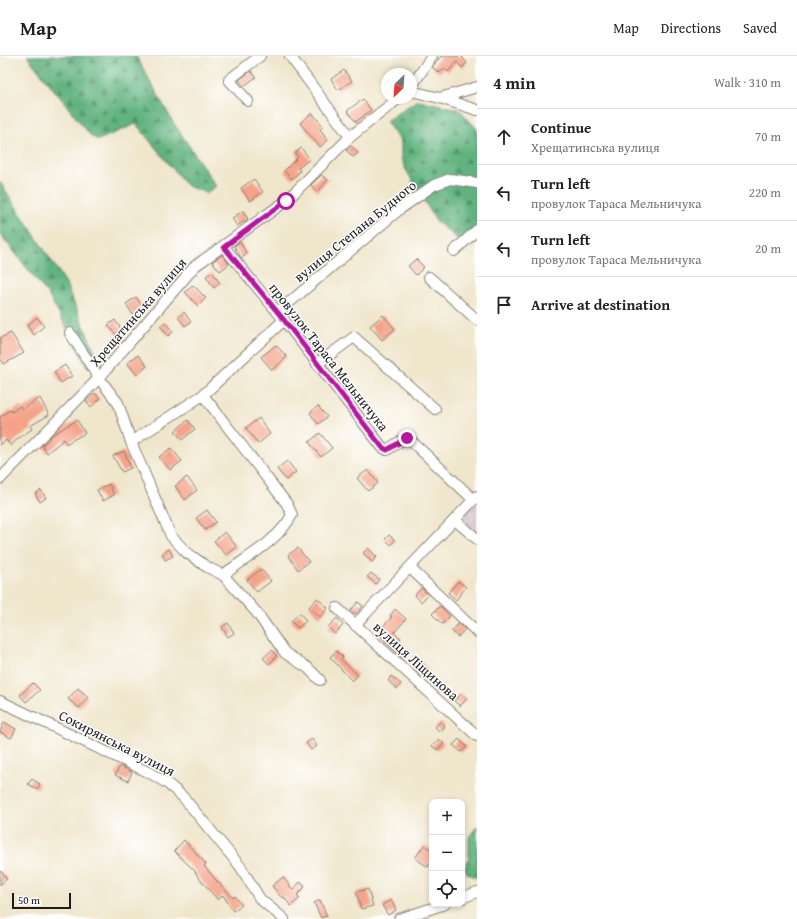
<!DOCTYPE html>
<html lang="en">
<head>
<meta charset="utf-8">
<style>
	:root { --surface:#fff; --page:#f2f2f2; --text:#222; --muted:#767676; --line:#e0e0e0 }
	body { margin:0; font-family:"Gentium Book Plus",serif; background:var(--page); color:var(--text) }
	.controls { position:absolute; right:12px; bottom:12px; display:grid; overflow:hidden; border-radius:8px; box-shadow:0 2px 6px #0003 }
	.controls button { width:36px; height:36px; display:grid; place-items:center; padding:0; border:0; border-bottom:1px solid var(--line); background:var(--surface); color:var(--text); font:20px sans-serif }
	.compass { position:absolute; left:381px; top:12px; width:36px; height:36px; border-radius:50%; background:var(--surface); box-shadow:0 2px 6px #0003; rotate:205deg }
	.scale { position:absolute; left:12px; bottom:10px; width:59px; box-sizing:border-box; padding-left:4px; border:2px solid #1c1c1c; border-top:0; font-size:11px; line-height:14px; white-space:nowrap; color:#1c1c1c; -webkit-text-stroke:3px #fff; paint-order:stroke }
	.stop { position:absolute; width:12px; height:12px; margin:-9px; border:3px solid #b5179e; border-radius:50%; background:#fff }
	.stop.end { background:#b5179e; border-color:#fff; box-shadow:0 1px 4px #0008 }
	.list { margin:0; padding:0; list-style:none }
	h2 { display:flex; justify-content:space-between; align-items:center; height:52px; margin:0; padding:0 16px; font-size:17px }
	h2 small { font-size:13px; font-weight:400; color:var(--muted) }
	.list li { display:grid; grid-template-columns:26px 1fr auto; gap:12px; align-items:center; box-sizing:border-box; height:56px; padding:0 16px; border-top:1px solid var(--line) }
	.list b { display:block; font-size:15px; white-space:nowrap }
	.list p { margin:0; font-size:13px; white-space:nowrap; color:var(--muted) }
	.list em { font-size:13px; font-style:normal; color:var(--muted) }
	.icon { flex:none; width:22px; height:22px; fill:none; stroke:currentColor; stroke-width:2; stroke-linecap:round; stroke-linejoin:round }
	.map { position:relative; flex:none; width:477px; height:863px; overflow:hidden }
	header { display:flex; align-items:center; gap:24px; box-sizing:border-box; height:56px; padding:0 20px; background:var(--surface); border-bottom:1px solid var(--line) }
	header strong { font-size:19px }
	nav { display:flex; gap:22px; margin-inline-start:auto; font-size:14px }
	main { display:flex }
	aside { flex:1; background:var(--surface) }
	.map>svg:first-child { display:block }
	.industrial { fill:url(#industrial-grid) }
	.forest { fill:url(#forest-firs); stroke:#3e674d }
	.building { fill:#f5a288 }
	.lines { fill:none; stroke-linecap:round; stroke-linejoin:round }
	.minor-casing { stroke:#868174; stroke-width:12 }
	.minor { stroke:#fff; stroke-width:10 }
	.route { stroke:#b5179e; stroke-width:5 }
	.labels { text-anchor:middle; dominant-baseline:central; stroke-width:3; stroke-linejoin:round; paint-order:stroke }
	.street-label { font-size:14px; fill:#1c1c1c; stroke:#fff }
</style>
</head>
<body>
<header>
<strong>Map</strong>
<nav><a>Map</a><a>Directions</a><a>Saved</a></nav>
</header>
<main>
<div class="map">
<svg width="477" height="863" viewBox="0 0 477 863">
	<defs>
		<pattern id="industrial-grid" width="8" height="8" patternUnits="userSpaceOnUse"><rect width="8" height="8" fill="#d1bdc9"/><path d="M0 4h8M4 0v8" fill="none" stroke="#b3a2ac"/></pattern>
		<pattern id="forest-firs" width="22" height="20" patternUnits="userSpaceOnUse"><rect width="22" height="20" fill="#61b27e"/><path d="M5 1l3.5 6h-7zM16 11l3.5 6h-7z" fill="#4f9066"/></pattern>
	</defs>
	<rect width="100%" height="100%" fill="#fff"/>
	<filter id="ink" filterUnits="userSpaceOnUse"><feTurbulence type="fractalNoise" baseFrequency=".025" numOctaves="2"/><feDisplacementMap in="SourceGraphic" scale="8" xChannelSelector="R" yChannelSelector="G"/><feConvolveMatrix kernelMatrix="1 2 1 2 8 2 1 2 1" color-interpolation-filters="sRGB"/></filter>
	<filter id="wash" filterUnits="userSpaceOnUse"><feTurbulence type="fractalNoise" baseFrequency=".012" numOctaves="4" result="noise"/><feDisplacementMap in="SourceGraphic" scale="16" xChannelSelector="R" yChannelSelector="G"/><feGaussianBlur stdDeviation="0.9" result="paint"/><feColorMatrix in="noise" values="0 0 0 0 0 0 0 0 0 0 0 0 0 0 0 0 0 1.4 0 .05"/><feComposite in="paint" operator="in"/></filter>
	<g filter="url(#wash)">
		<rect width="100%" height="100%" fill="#f0e6cc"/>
		<polygon class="industrial" points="477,444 477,480 459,465"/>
		<g class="forest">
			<polygon points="27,0 136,0 173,66 216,130 207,137 187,130 136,68 98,84 90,79"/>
			<polygon points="417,44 459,53 477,73 477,173 463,187 436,165 405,112 401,102 401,87 386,65"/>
			<polygon points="0,126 64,224 98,303 87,310 49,240 0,178"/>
			<polygon points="477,770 477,822 467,817 465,812 469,801 469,781"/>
		</g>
		<g id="blocks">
			<g class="building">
				<polygon points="441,0 463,0 462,1 467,7 462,12 457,6 448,16 444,12 439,17 432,11"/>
				<polygon points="344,14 352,25 338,34 331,23"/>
				<polygon points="251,15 256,21 244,30 239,24"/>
				<polygon points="363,43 371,54 356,66 347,55"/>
				<polygon points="312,57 323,70 320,73 328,84 320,91 300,67"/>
				<polygon points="351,90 358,97 353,101 346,94"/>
				<polygon points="301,92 310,103 298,112 300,115 292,123 284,115 298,101 295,97"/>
				<polygon points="321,119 328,124 317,136 311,129"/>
				<polygon points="254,123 263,136 250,145 241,132"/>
				<polygon points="243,155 248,163 237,170 232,162"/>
				<polygon points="240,186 247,198 241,202 234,190"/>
				<polygon points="222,199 229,208 220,215 212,206"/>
				<polygon points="416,203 424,211 416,219 408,210"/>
				<polygon points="212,216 220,227 214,232 206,220"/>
				<polygon points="193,229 206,242 198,250 185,236"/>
				<polygon points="136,241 143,251 133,259 126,248"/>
				<polygon points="184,256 191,266 185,270 178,261"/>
				<polygon points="383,259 395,273 382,284 370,270"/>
				<polygon points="37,261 44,270 34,279 27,270"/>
				<polygon points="115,264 123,276 117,280 108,269"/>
				<polygon points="165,266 173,276 168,280 160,270"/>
				<polygon points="11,277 24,297 4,308 0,302 0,282"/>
				<polygon points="276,289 287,301 272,314 261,301"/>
				<polygon points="138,299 147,310 137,319 127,307"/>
				<polygon points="65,309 72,320 61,327 54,316"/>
				<polygon points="95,337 100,343 91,351 86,345"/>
				<polygon points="40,342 49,359 30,370 32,373 16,384 11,390 6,384 0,389 0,361 10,354 12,356 20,350 22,353"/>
				<polygon points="318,350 327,361 318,368 310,357"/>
				<polygon points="259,362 270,378 258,388 246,372"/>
				<polygon points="77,364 85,377 66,388 64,383 47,397 42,390 52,379"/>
				<polygon points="188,364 195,373 182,384 175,375"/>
				<polygon points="320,377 332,392 321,401 309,386"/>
				<polygon points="171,392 182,405 170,414 159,401"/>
				<polygon points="124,395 131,412 122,416 113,400"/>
				<polygon points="287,405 296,416 286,424 277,413"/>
				<polygon points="368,414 378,427 368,435 357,422"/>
				<polygon points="187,421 197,434 185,444 175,430"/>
				<polygon points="109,428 114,439 103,445 97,434"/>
				<polygon points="41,434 46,442 40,446 35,438"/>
				<polygon points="207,454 216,466 205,474 196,462"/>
				<polygon points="225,476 237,491 226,499 214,485"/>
				<polygon points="389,479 395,484 391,489 385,483"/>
				<polygon points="298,492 309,506 298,514 288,499"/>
				<polygon points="368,492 377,501 372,506 363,497"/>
				<polygon points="169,493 173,500 165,504 162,498"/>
				<polygon points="261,513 271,525 257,536 247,524"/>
				<polygon points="371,517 379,523 376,528 367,521"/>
				<polygon points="458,525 466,531 456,544 448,537"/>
				<polygon points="422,532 428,539 421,546 415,539"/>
				<polygon points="317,542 328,552 320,561 309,551"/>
				<polygon points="358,546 363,550 356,558 351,554"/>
				<polygon points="440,550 450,560 442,568 432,558"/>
				<polygon points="395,553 406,563 394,577 401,582 399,584 410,595 403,603 377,577 392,561 390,560"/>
				<polygon points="300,557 306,565 298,572 291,565"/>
				<polygon points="337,562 343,569 335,578 328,571"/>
				<polygon points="228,567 234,577 228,581 222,571"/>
				<polygon points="459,567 465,573 458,581 452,575"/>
				<polygon points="272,594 277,600 269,608 263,602"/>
				<polygon points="336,595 343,601 341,603 358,619 352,625 330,601"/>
				<polygon points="420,605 430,615 424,621 414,611"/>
				<polygon points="391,620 401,628 397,633 388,625"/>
				<polygon points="33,627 40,634 26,646 20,639"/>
				<polygon points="78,632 88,641 79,652 68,643"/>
				<polygon points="461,638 467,643 460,650 454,645"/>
				<polygon points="441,665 445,670 440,676 435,671"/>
				<polygon points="4,666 16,673 11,682 0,676"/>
				<polygon points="312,683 317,690 311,694 306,687"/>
				<polygon points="439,683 444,688 437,694 432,690"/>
				<polygon points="459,683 467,691 461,696 453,689"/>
				<polygon points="120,710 132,716 128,725 115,719"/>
				<polygon points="32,723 40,728 37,733 28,728"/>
				<polygon points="184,784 206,808 204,810 216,824 233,842 235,840 242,849 233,855 223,839 218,844 198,821 194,814 174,795"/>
				<polygon points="424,789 432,794 432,805 428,811 415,802"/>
				<polygon points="0,814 7,823 0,829"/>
				<polygon points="283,821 293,834 300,826 305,831 297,839 300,842 291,850 284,841 282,842 272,830"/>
				<polygon points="368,833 373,850 361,853 356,836"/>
				<polygon points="320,844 327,860 321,862 314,847"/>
				<polygon points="391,844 396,854 388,859 382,849"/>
			</g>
		</g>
	</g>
	<g filter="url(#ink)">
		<use href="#blocks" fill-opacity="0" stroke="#868174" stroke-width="1"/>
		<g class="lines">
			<defs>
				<g id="minor">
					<polyline points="290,0 350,81"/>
					<polyline points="411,31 432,0"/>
					<polyline points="411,35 440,42 477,54"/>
					<polyline points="440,42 477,31"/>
					<polyline points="248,45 229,24 260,0"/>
					<polyline points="224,191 284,264 382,391 387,394 402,384 409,383 474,444"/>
					<polyline points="454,195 477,174"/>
					<polyline points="429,221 477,264"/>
					<polyline points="278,256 400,153 434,129 450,123 477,127"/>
					<path d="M70 277 99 322 118 347 131 386 171 480 186 496 207 511 223 519C247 501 278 485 292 459L287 448 203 339"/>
					<polyline points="317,308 354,281 435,353"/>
					<polyline points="131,386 203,339 284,264"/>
					<polyline points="0,423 99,322 195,210 286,145 350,81 399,42"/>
					<polyline points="455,464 477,483"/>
					<polyline points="410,512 477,576"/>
					<polyline points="223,519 257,557 285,597 308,612 320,624"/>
					<polyline points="337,552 477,680"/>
					<polyline points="355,569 477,440"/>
					<polyline points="0,645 150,717 168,728 183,741 240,810 260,843 284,863"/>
					<polyline points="462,842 477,836"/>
					<polyline points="399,863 445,848"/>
				</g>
			</defs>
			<use href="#minor" class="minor-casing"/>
			<use href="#minor" class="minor"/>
		</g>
	</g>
	<g class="lines" filter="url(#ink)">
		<polyline class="route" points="286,145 224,191 284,264 382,391 387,394 407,382"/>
	</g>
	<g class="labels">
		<g class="street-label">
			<text transform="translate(355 175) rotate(-39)">вулиця Степана Будного</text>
			<text transform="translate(138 256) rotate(-49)">Хрещатинська вулиця</text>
			<text transform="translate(329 301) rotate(52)">провулок Тараса Мельничука</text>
			<text transform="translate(416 605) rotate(42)">вулиця Ліщинова</text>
			<text transform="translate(117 687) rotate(27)">Сокирянська вулиця</text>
		</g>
	</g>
</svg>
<div class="controls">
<button>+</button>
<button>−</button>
<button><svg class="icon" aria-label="locate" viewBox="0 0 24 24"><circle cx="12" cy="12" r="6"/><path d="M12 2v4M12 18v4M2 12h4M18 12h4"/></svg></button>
</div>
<svg class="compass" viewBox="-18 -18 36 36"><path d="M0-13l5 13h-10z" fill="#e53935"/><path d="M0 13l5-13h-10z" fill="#767676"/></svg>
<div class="scale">50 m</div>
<div class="stop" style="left:286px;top:145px"></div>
<div class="stop end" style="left:407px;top:382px"></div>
</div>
<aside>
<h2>4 min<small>Walk · 310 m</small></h2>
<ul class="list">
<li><svg class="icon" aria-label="ahead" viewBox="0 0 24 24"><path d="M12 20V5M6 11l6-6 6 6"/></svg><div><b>Continue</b><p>Хрещатинська вулиця</p></div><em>70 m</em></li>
<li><svg class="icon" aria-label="left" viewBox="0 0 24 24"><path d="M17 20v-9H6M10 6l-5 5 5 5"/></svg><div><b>Turn left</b><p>провулок Тараса Мельничука</p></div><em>220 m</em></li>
<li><svg class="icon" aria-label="left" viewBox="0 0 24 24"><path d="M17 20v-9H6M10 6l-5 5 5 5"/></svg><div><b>Turn left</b><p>провулок Тараса Мельничука</p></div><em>20 m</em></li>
<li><svg class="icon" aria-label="arrive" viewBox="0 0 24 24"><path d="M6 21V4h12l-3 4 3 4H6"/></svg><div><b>Arrive at destination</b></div></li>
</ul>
</aside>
</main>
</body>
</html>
